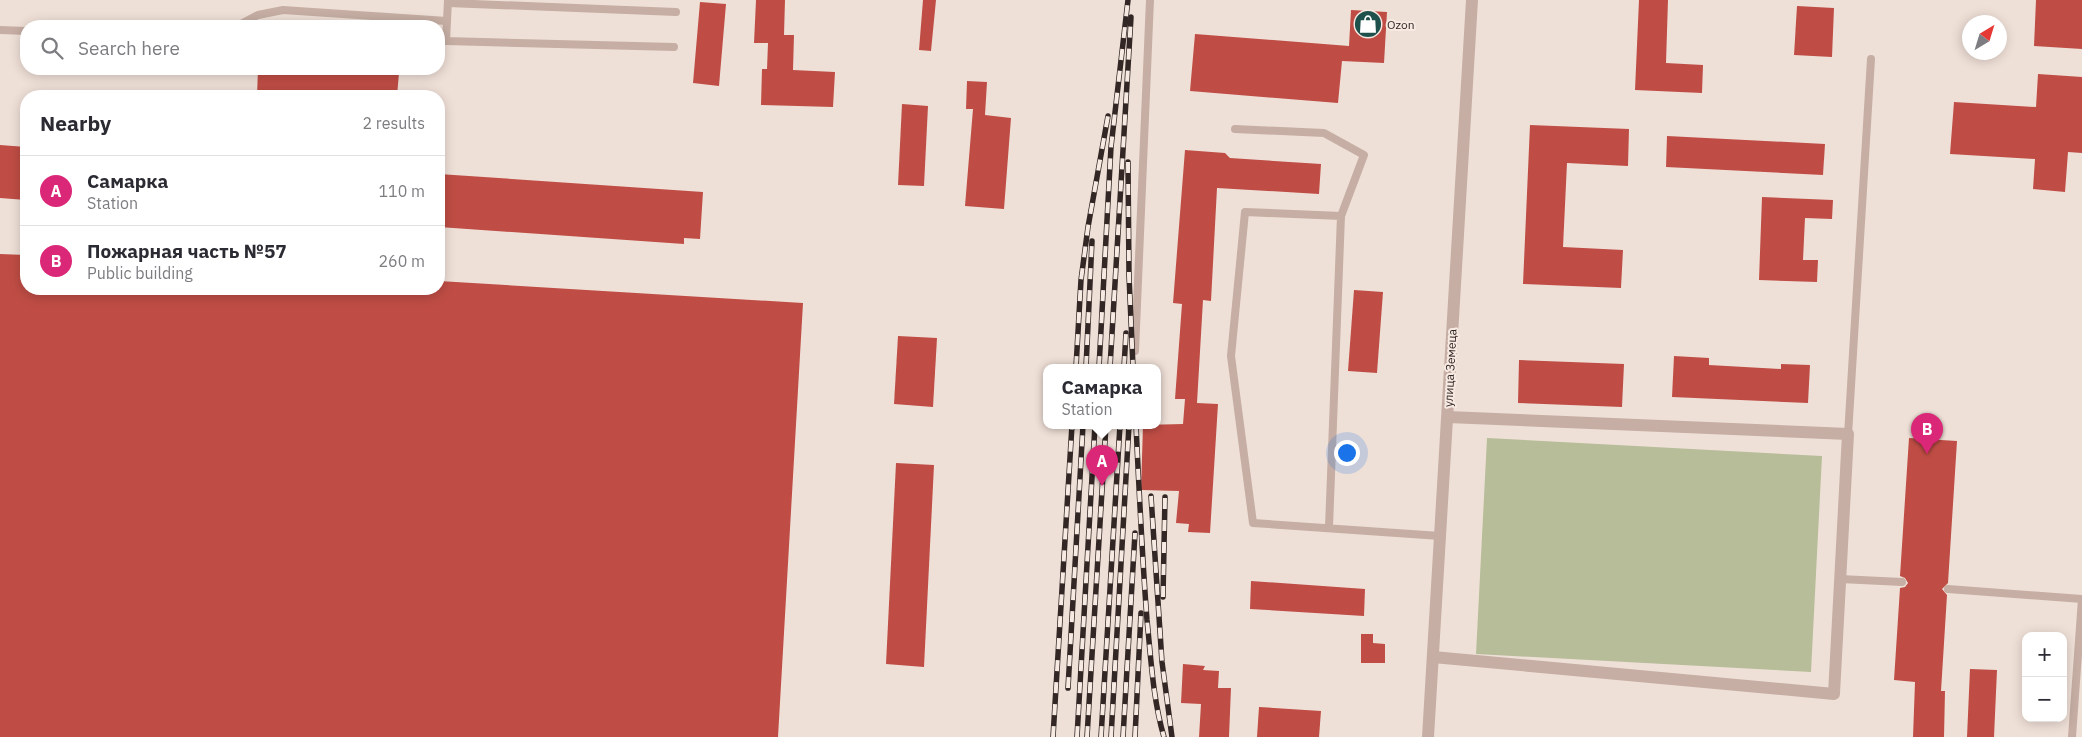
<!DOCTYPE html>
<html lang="en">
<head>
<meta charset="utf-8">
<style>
	:root { --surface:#fff; --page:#f7f7f7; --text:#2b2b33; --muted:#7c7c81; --line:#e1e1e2; --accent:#db2777 }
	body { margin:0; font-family:"IBM Plex Sans",sans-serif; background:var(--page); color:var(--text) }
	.controls { position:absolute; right:15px; bottom:15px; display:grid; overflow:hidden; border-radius:10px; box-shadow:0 2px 12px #0003 }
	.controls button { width:45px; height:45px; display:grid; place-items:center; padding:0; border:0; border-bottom:1px solid var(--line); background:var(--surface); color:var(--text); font:25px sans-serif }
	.compass { position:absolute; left:1962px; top:15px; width:45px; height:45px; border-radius:50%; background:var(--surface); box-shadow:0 2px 12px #0003; rotate:38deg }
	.you { position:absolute; left:1346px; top:452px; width:18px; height:18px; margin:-12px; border:4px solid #fff; border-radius:50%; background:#1a73e8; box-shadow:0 0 0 8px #1a73e833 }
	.badge { display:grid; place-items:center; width:32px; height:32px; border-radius:50%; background:var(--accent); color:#fff; font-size:16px; font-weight:700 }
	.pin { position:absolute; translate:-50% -41px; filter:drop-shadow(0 1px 2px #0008) }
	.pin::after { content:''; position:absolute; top:26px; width:18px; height:15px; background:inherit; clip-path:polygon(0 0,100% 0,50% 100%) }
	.popup { position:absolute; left:1043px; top:364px; width:118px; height:65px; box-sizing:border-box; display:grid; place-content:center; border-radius:10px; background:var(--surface); filter:drop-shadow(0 1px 4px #0005); font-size:16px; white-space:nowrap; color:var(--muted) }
	.popup b { font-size:19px; color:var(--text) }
	.popup::after { content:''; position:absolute; left:50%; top:100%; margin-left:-10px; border:10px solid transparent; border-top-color:var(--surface) }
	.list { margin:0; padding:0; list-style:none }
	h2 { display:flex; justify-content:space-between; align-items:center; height:65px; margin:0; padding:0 20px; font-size:21px }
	h2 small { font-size:16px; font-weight:400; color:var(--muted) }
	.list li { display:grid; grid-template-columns:32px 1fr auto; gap:15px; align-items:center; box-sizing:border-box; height:70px; padding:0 20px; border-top:1px solid var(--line) }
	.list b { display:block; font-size:19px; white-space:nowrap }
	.list p { margin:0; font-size:16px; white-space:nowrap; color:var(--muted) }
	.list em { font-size:16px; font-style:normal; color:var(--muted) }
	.icon { flex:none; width:28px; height:28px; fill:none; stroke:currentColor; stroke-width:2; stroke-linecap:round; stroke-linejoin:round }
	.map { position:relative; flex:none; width:2082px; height:737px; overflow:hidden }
	.search { position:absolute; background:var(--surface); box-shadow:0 2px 12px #0003; left:20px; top:20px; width:425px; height:55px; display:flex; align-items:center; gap:12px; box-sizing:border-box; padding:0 18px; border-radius:20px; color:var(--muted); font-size:19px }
	.panel { position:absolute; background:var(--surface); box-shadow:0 2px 12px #0003; left:20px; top:90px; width:425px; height:205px; border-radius:20px }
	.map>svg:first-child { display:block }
	.green { fill:#b7bd99 }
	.building { fill:#bf4d45 }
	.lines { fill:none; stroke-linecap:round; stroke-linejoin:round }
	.service { stroke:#c6aea4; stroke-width:8 }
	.minor { stroke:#c6aea4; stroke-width:12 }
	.rail-casing { stroke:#322725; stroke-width:5.5 }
	.rail { stroke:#f7eae3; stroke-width:4; stroke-dasharray:11; stroke-linecap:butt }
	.labels { text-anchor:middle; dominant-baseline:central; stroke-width:4; stroke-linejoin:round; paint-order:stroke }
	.poi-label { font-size:12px; fill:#322725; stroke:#f7eae3; text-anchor:start }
	.street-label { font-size:12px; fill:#322725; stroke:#f7eae3 }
</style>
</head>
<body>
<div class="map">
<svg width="2082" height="737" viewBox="0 0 2082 737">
	<rect width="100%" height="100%" fill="#efe0d7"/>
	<polygon class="green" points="1487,438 1822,456 1811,672 1476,654"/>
	<g class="building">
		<polygon points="756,0 785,0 784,35 794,35 793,70 835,72 833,107 761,105 762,69 767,69 768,43 754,43"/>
		<polygon points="923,0 936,0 931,51 919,50"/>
		<polygon points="1639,0 1668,0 1666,63 1703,65 1702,93 1635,90"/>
		<polygon points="2036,0 2082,0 2082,49 2034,46"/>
		<polygon points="700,2 726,4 719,86 693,83"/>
		<polygon points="1797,6 1834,8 1832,57 1794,55"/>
		<polygon points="1351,10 1387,12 1384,63 1342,61 1338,103 1190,91 1195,34 1349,46"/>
		<polygon points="258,69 334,69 399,73 397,96 257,96"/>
		<polygon points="2038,74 2082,77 2082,153 2068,152 2065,192 2033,189 2035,159 1950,154 1954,102 2036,107"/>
		<polygon points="967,81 987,82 985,115 1011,118 1004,209 965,206 973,109 966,109"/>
		<polygon points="902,104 928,106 924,186 898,185"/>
		<polygon points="1530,125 1629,129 1628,166 1567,163 1563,247 1623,250 1621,288 1523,284"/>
		<polygon points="1667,136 1825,144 1823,175 1666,167"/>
		<polygon points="0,145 26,147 26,200 0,198"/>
		<polygon points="1185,150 1225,153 1230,158 1321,164 1319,194 1217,188 1211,301 1203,300 1197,403 1218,404 1210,533 1188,532 1189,524 1176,523 1179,491 1141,490 1143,425 1183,424 1185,399 1175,399 1182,304 1173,303"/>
		<polygon points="439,174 703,192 700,239 684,238 684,244 439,227"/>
		<polygon points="1762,197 1833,200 1832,219 1805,218 1803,260 1818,260 1817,282 1759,280"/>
		<polygon points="0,254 26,255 26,289 439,289 439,281 803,303 778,737 0,737"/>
		<polygon points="1354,290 1383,292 1377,373 1348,371"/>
		<polygon points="898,336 937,338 933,407 894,404"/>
		<polygon points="1674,356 1709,358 1709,365 1781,369 1781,364 1810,365 1808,403 1672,397"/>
		<polygon points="1519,360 1624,364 1622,407 1518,403"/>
		<polygon points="1909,438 1957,441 1948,583 1942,589 1947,595 1941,691 1945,691 1944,737 1913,737 1915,682 1894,680 1900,588 1905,587 1908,583 1905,578 1900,576"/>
		<polygon points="896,463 934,465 924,667 886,664"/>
		<polygon points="1251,581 1365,589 1364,616 1250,609"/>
		<polygon points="1361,634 1373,634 1373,643 1385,644 1385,663 1361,663"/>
		<polygon points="1183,664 1205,666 1203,670 1219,671 1218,688 1231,688 1229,737 1199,737 1201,704 1181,703"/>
		<polygon points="1970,669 1997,670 1994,737 1967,737"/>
		<polygon points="1259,707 1321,711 1319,737 1257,737"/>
	</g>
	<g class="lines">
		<g class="service">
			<polyline points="448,0 446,41 674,47"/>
			<polyline points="448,3 676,12"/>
			<polyline points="237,26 258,15 283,10 447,21"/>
			<polyline points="0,30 26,31"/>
			<polyline points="1235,129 1324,133 1364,155 1341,216"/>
			<polyline points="1135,351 1150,0"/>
			<polyline points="1848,435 1871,59"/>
			<polyline points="1329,527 1341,216 1245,212 1231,356 1253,523 1440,536"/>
			<polyline points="1840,579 1902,582"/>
			<polyline points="1948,589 2082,599"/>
			<polyline points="2072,737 2082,599"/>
		</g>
		<g class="minor">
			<polyline points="1433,657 1834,694 1848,434 1448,417"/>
			<polyline points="1428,737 1472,0"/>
		</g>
		<defs>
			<g id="rail">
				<polyline points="1128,162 1129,276 1133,367"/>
				<polyline points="1076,367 1081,280 1088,227 1108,116"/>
				<polyline points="1086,367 1092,241"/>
				<polyline points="1099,367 1111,147 1128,0"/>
				<polyline points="1110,367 1131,17"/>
				<polyline points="1124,367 1126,333"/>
				<path d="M1136 425C1139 490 1142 555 1147 620 1151 659 1153 700 1164 737"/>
				<polyline points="1151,496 1162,662 1172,737"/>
				<polyline points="1163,597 1165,497"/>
				<polyline points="1068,688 1083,425"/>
				<polyline points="1053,737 1072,425"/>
				<polyline points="1077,737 1095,425"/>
				<polyline points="1087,737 1106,425"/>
				<polyline points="1101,737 1120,425"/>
				<polyline points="1111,737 1129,425"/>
				<polyline points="1123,737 1135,533"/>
				<polyline points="1135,737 1141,613"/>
			</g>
		</defs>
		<use href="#rail" class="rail-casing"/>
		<use href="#rail" class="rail"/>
	</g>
	<defs>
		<symbol id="shop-disc" viewBox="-11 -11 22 22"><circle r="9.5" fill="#1e514b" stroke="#f7eae3"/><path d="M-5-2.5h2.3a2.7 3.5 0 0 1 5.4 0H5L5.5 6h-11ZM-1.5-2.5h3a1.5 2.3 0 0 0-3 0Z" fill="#fff"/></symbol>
	</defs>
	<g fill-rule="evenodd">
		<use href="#shop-disc" x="1352" y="8" width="32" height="32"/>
	</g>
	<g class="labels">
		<g class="poi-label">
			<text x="1387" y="24">Ozon</text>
		</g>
		<g class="street-label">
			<text transform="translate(1450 368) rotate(-87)">улица Земеца</text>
		</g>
	</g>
</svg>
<div class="controls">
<button>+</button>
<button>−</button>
</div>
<svg class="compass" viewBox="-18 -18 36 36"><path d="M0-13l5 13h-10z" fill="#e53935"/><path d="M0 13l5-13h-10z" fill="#7c7c81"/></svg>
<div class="you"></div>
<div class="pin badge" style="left:1102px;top:486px">A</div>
<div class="popup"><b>Самарка</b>Station</div>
<div class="pin badge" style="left:1927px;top:454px">B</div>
<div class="search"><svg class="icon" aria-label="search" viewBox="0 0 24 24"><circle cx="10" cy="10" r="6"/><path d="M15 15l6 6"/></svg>Search here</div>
<section class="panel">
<h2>Nearby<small>2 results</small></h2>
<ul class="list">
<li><span class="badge">A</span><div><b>Самарка</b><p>Station</p></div><em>110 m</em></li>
<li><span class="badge">B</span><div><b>Пожарная часть №57</b><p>Public building</p></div><em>260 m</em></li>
</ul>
</section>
</div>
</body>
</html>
